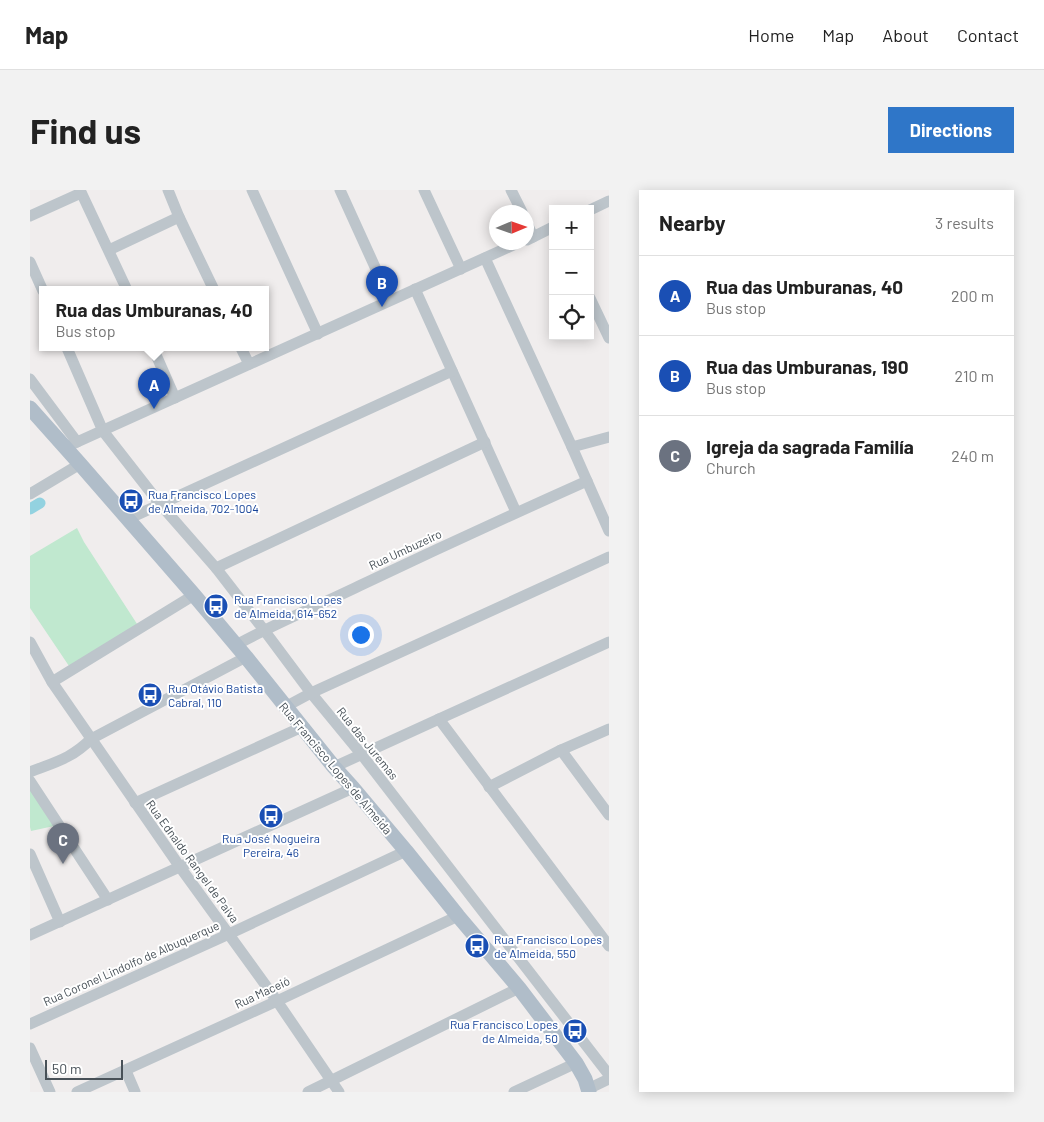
<!DOCTYPE html>
<html lang="en">
<head>
<meta charset="utf-8">
<style>
	:root { --surface:#fff; --page:#f2f2f2; --text:#222; --muted:#767676; --line:#e0e0e0; --accent:#2f76c8 }
	body { margin:0; font-family:Barlow,sans-serif; background:var(--page); color:var(--text) }
	.controls { position:absolute; right:15px; top:15px; display:grid; overflow:hidden; border-radius:0px; box-shadow:0 2px 12px #0003 }
	.controls button { width:45px; height:45px; display:grid; place-items:center; padding:0; border:0; border-bottom:1px solid var(--line); background:var(--surface); color:var(--text); font:25px sans-serif }
	.compass { position:absolute; left:459px; top:15px; width:45px; height:45px; border-radius:50%; background:var(--surface); box-shadow:0 2px 12px #0003; rotate:88deg }
	.scale { position:absolute; left:15px; bottom:12px; width:78px; box-sizing:border-box; padding-left:5px; border:2px solid #485158; border-top:0; font-size:14px; line-height:18px; white-space:nowrap; color:#485158; -webkit-text-stroke:4px #fff; paint-order:stroke }
	.you { position:absolute; left:330px; top:444px; width:18px; height:18px; margin:-12px; border:4px solid #fff; border-radius:50%; background:#1a73e8; box-shadow:0 0 0 8px #1a73e833 }
	.badge { display:grid; place-items:center; width:32px; height:32px; border-radius:50%; background:var(--accent); color:#fff; font-size:16px; font-weight:700 }
	.pin { position:absolute; translate:-50% -41px; filter:drop-shadow(0 1px 2px #0008) }
	.pin::after { content:''; position:absolute; top:26px; width:18px; height:15px; background:inherit; clip-path:polygon(0 0,100% 0,50% 100%) }
	.popup { position:absolute; left:9px; top:96px; width:230px; height:65px; box-sizing:border-box; display:grid; place-content:center; border-radius:0px; background:var(--surface); filter:drop-shadow(0 1px 4px #0005); font-size:16px; white-space:nowrap; color:var(--muted) }
	.popup b { font-size:19px; color:var(--text) }
	.popup::after { content:''; position:absolute; left:50%; top:100%; margin-left:-10px; border:10px solid transparent; border-top-color:var(--surface) }
	.list { margin:0; padding:0; list-style:none }
	h2 { display:flex; justify-content:space-between; align-items:center; height:65px; margin:0; padding:0 20px; font-size:21px }
	h2 small { font-size:16px; font-weight:400; color:var(--muted) }
	.list li { display:grid; grid-template-columns:32px 1fr auto; gap:15px; align-items:center; box-sizing:border-box; height:80px; padding:0 20px; border-top:1px solid var(--line) }
	.list b { display:block; font-size:19px; white-space:nowrap }
	.list p { margin:0; font-size:16px; white-space:nowrap; color:var(--muted) }
	.list em { font-size:16px; font-style:normal; color:var(--muted) }
	.icon { flex:none; width:28px; height:28px; fill:none; stroke:currentColor; stroke-width:2; stroke-linecap:round; stroke-linejoin:round }
	.map { position:relative; flex:none; width:579px; height:902px; overflow:hidden; border-radius:0px }
	header { display:flex; align-items:center; gap:30px; box-sizing:border-box; height:70px; padding:0 25px; background:var(--surface); border-bottom:1px solid var(--line) }
	header strong { font-size:24px }
	nav { display:flex; gap:28px; margin-inline-start:auto; font-size:18px }
	.intro { display:flex; align-items:center; justify-content:space-between; box-sizing:border-box; height:120px; padding:0 30px }
	h1 { margin:0; font-size:35px }
	.button { padding:12px 22px; border-radius:0px; background:var(--accent); color:#fff; font-size:18px; font-weight:700 }
	main { display:flex; gap:30px; padding:0 30px }
	aside { flex:1; background:var(--surface); border-radius:0px; box-shadow:0 2px 12px #0003 }
	.map>svg:first-child { display:block }
	.green { fill:#c0e8cf }
	.lines { fill:none; stroke-linecap:round; stroke-linejoin:round }
	.canal { stroke:#93d2e0; stroke-width:11 }
	.minor { stroke:#bdc5cb; stroke-width:11 }
	.major { stroke:#b0bdc9; stroke-width:15 }
	.labels { text-anchor:middle; dominant-baseline:central; stroke-width:4; stroke-linejoin:round; paint-order:stroke }
	.transit-label { font-size:12px; fill:#164399; stroke:#fff; text-anchor:start }
	.street-label { font-size:12px; fill:#485158; stroke:#fff }
</style>
</head>
<body>
<header>
<strong>Map</strong>
<nav><a>Home</a><a>Map</a><a>About</a><a>Contact</a></nav>
</header>
<div class="intro"><h1>Find us</h1><a class="button">Directions</a></div>
<main>
<div class="map">
<svg width="579" height="902" viewBox="0 0 579 902">
	<rect width="100%" height="100%" fill="#f0eded"/>
	<g class="green">
		<polygon points="47,338 54,352 109,437 39,476 0,418 0,366"/>
		<polygon points="0,596 24,636 1,641 0,637"/>
	</g>
	<g class="lines">
		<polyline class="canal" points="0,319 10,313"/>
		<g class="minor">
			<polyline points="50,0 97,100"/>
			<polyline points="138,0 149,27 184,100"/>
			<polyline points="222,0 288,144"/>
			<polyline points="310,0 360,110"/>
			<polyline points="394,0 431,79"/>
			<polyline points="481,0 492,22"/>
			<polyline points="560,20 579,11"/>
			<polyline points="0,26 51,3"/>
			<polyline points="497,33 503,47"/>
			<polyline points="497,50 523,37"/>
			<polyline points="79,60 149,27"/>
			<polyline points="455,68 542,257 579,341"/>
			<polyline points="0,72 13,101"/>
			<polyline points="385,99 486,322"/>
			<polyline points="560,108 579,148"/>
			<polyline points="37,158 73,241 130,314 186,378 234,440 281,503 332,565 579,885"/>
			<polyline points="123,158 145,208"/>
			<polyline points="211,158 219,174"/>
			<polyline points="0,189 47,252"/>
			<polyline points="36,257 490,52"/>
			<polyline points="542,257 579,247"/>
			<polyline points="0,304 50,274"/>
			<polyline points="98,329 422,181"/>
			<polyline points="186,378 455,252"/>
			<polyline points="0,452 22,492 150,677 247,811 309,902"/>
			<path d="M206 455C246 433 288 416 329 396 405 360 481 325 557 291"/>
			<polyline points="22,492 164,405"/>
			<polyline points="255,517 281,503 579,367"/>
			<polyline points="409,529 579,756"/>
			<polyline points="531,560 579,625"/>
			<polyline points="304,577 409,529 579,452"/>
			<path d="M0 582C25 572 41 569 61 549L216 467"/>
			<polyline points="0,591 78,710"/>
			<polyline points="459,597 531,560 579,539"/>
			<polyline points="105,613 272,537"/>
			<polyline points="0,664 30,732"/>
			<polyline points="0,745 323,598"/>
			<polyline points="0,834 199,744 376,661"/>
			<polyline points="0,858 20,902"/>
			<polyline points="96,881 105,902"/>
			<polyline points="558,899 579,889"/>
			<polyline points="47,902 247,811 428,726"/>
			<polyline points="278,902 489,798"/>
			<polyline points="484,902 546,873"/>
		</g>
		<polyline class="major" points="0,218 50,274 164,405 216,467 304,577 323,598 376,661 428,726 489,798 546,873 555,889 559,902"/>
	</g>
	<defs>
		<symbol id="bus-disc" viewBox="-11 -11 22 22"><circle r="9.5" fill="#1a4fb4" stroke="#fff"/><path d="M-5-6H5V4H4V6H2V4H-2V6H-4V4H-5ZM-3.5-4V0h7V-4ZM-3.5 1.2v1.5H-2V1.2ZM2 1.2v1.5H3.5V1.2Z" fill="#fff"/></symbol>
	</defs>
	<g fill-rule="evenodd">
		<use href="#bus-disc" x="87" y="297" width="28" height="28"/>
		<use href="#bus-disc" x="172" y="402" width="28" height="28"/>
		<use href="#bus-disc" x="106" y="491" width="28" height="28"/>
		<use href="#bus-disc" x="227" y="612" width="28" height="28"/>
		<use href="#bus-disc" x="433" y="742" width="28" height="28"/>
		<use href="#bus-disc" x="531" y="827" width="28" height="28"/>
	</g>
	<g class="labels">
		<g class="transit-label">
			<text x="118" y="304">Rua Francisco Lopes<tspan x="118" dy="14">de Almeida, 702-1004</tspan></text>
			<text x="204" y="409">Rua Francisco Lopes<tspan x="204" dy="14">de Almeida, 614-652</tspan></text>
			<text x="138" y="498">Rua Otávio Batista<tspan x="138" dy="14">Cabral, 110</tspan></text>
			<text x="241" y="648" text-anchor="middle">Rua José Nogueira<tspan x="241" dy="14">Pereira, 46</tspan></text>
			<text x="464" y="749">Rua Francisco Lopes<tspan x="464" dy="14">de Almeida, 550</tspan></text>
			<text x="528" y="834" text-anchor="end">Rua Francisco Lopes<tspan x="528" dy="14">de Almeida, 50</tspan></text>
		</g>
		<g class="street-label">
			<text transform="translate(375 359) rotate(-25)">Rua Umbuzeiro</text>
			<text transform="translate(338 553) rotate(51)">Rua das Juremas</text>
			<text transform="translate(306 578) rotate(50)">Rua Francisco Lopes de Almeida</text>
			<text transform="translate(163 671) rotate(54)">Rua Ednaldo Rangel de Paiva</text>
			<text transform="translate(101 773) rotate(-24)">Rua Coronel Lindolfo de Albuquerque</text>
			<text transform="translate(232 802) rotate(-25)">Rua Maceió</text>
		</g>
	</g>
</svg>
<div class="controls">
<button>+</button>
<button>−</button>
<button><svg class="icon" aria-label="locate" viewBox="0 0 24 24"><circle cx="12" cy="12" r="6"/><path d="M12 2v4M12 18v4M2 12h4M18 12h4"/></svg></button>
</div>
<svg class="compass" viewBox="-18 -18 36 36"><path d="M0-13l5 13h-10z" fill="#e53935"/><path d="M0 13l5-13h-10z" fill="#767676"/></svg>
<div class="scale">50 m</div>
<div class="you"></div>
<div class="pin badge" style="left:124px;top:219px;background:#1a4fb4">A</div>
<div class="popup"><b>Rua das Umburanas, 40</b>Bus stop</div>
<div class="pin badge" style="left:352px;top:117px;background:#1a4fb4">B</div>
<div class="pin badge" style="left:33px;top:674px;background:#6b7280">C</div>
</div>
<aside>
<h2>Nearby<small>3 results</small></h2>
<ul class="list">
<li><span class="badge" style="background:#1a4fb4">A</span><div><b>Rua das Umburanas, 40</b><p>Bus stop</p></div><em>200 m</em></li>
<li><span class="badge" style="background:#1a4fb4">B</span><div><b>Rua das Umburanas, 190</b><p>Bus stop</p></div><em>210 m</em></li>
<li><span class="badge" style="background:#6b7280">C</span><div><b>Igreja da sagrada Familía</b><p>Church</p></div><em>240 m</em></li>
</ul>
</aside>
</main>
</body>
</html>
